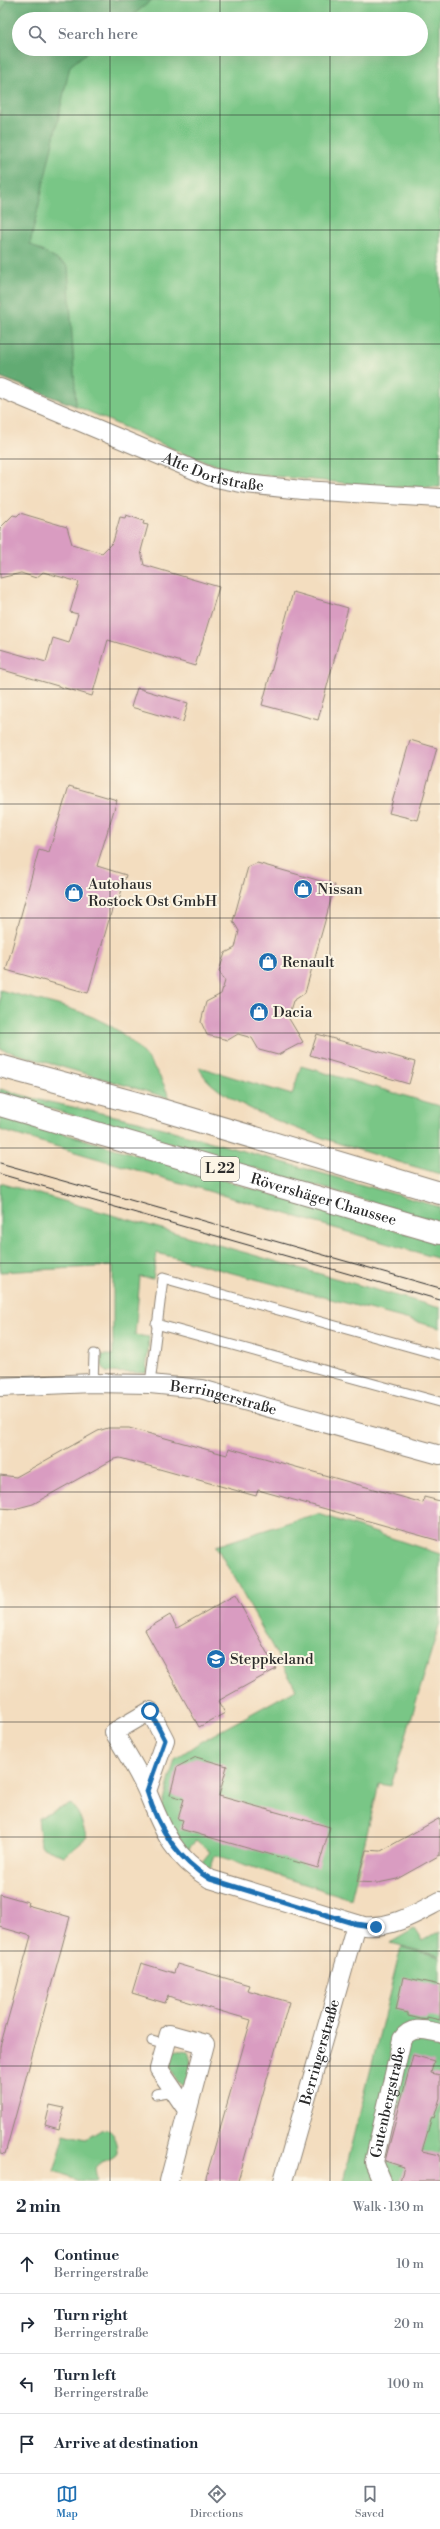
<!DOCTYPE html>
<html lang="en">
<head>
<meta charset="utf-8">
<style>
	:root { --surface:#fff; --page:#f6f6f7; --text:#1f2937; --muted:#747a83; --line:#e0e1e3; --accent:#1f6fb2 }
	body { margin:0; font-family:"Libre Bodoni",serif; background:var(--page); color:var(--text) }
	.stop { position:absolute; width:12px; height:12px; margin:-9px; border:3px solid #1f6fb2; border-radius:50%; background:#fff }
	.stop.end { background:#1f6fb2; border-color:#fff; box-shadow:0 1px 4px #0008 }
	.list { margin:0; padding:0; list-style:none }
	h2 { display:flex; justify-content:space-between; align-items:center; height:52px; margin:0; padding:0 16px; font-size:17px }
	h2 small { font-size:13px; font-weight:400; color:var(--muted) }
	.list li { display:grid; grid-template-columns:26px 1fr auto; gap:12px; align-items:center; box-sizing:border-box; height:60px; padding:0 16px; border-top:1px solid var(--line) }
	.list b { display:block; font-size:15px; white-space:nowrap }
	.list p { margin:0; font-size:13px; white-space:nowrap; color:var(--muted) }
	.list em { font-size:13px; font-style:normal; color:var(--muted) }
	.icon { flex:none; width:22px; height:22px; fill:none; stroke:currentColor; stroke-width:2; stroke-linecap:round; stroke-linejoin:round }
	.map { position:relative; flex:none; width:440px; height:2181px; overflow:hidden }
	.search { position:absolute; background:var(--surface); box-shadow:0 4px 16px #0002; left:12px; right:12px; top:12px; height:44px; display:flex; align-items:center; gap:10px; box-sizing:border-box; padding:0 14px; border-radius:22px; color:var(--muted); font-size:15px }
	.sheet { height:292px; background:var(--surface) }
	nav { display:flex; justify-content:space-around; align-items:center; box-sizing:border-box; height:56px; border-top:1px solid var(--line); background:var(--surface); font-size:11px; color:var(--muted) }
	nav a { display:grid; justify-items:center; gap:2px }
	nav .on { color:var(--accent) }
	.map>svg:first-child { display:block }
	.green { fill:#79c686; stroke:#527858; fill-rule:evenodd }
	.forest { fill:#62ab73; stroke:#466b4f }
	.building { fill:#d99cc1 }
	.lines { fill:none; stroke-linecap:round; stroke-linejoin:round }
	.service-casing { stroke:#8f8475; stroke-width:11 }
	.minor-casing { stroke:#8f8475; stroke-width:20 }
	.primary-casing { stroke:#8f8475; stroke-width:24 }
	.service { stroke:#fff; stroke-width:9 }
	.minor { stroke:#fff; stroke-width:18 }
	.primary { stroke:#fff; stroke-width:22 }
	.tram { stroke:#2b2b2b; stroke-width:1 }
	.route { stroke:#1f6fb2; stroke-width:5 }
	.grid { fill:none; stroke:#2b2b2b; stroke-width:1; stroke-opacity:0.55 }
	.labels { text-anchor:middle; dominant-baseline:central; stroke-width:4; stroke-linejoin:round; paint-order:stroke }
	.shield { fill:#fcf5e5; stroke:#6a6863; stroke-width:1 }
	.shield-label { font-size:14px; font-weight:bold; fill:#2b2b2b }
	.street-label { font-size:15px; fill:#2b2b2b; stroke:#fcf5e5 }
	.poi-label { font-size:15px; fill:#2b2b2b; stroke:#fcf5e5; text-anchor:start }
</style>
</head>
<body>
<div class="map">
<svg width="440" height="2181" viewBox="0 0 440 2181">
	<rect width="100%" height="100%" fill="#fcf5e5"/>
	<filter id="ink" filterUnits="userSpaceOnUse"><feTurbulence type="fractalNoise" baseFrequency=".025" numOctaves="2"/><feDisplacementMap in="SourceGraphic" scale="8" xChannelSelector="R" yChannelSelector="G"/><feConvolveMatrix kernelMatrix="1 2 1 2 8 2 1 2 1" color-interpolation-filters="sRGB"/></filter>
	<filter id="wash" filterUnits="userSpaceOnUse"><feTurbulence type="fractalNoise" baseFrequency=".012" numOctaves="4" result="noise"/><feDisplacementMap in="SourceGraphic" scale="16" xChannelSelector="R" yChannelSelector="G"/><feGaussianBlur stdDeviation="0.9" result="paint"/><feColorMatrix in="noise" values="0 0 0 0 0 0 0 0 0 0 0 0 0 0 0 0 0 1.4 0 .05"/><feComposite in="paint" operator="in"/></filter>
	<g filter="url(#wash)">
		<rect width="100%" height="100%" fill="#f3ddbf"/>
		<g class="green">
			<path d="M0 0H440V487H386L242 473 189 456 76 406 0 377ZM19 19H421V49H19Z"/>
			<path d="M0 990C34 1000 74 1006 105 1023 133 1037 160 1068 169 1098L0 1049Z"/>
			<path d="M301 1066 440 1106V1174C393 1160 214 1113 199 1067L292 1095Z"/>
			<polygon points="0,1089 40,1100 138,1121 440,1207 440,1222 0,1094"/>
			<polygon points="0,1115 440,1243 440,1259 0,1130"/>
			<polygon points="0,1183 440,1308 440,1328 157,1253 153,1279 140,1277 135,1335 149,1337 146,1373 106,1372 102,1365 101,1355 113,1355 113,1266 0,1272"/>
			<polygon points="319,1514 440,1554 440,1622 391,1786 379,1784 351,1899 215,1855 210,1869 201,1863 210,1852 196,1840 187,1851 162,1808 175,1759 200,1742 296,1689 216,1546 302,1518"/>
			<polygon points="71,1804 78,1813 87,1837 64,1856 41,1846 38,1818"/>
			<polygon points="414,1929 422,1941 440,1931 440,1956 390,1943"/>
			<polygon points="401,1947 440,1957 440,2181 343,2181"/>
			<path d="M176 2050 188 2052C193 2063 191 2076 184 2086L178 2083 171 2068 172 2054Z"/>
			<path d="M107 2129C115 2133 118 2143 118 2152 112 2162 100 2159 95 2168L97 2181H80L54 2172 65 2134 86 2139 101 2130Z"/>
		</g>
		<polygon class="forest" points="7,0 152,0 128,19 19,19 19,49 91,49 70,66 30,244 68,266 76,406 0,377 0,14"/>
		<g id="blocks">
			<g class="building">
				<polygon points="20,513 67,527 72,544 102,553 113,542 120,517 125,518 126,515 144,521 143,524 148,525 141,551 144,565 219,587 195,666 108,640 92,696 0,669 0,649 46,662 53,638 69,643 78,614 70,612 79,582 43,572 36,578 21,573 0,578 0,528 13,515 17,516"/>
				<polygon points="293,592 348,608 318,720 262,705"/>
				<polygon points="137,688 188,703 183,722 131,707"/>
				<polygon points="410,740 437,748 417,820 389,813"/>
				<polygon points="69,786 117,800 97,866 126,875 117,907 113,906 88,993 6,970 39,849 49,852"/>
				<polygon points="257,863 335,885 305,993 293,1001 288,1017 303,1042 278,1055 259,1050 252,1038 238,1034 228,1040 207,1035 201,1022 206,1002 221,994 225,981 219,971 225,953 235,948 239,931 233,921 248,867"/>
				<polygon points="317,1034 415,1062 409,1084 310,1055"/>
				<polygon points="108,1428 129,1428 227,1455 229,1448 423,1503 424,1497 440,1501 440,1541 258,1490 256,1496 120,1458 114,1459 33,1504 14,1509 0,1508 0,1475 16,1477 98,1431"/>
				<polygon points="235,1595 276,1669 218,1701 225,1713 199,1727 145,1630 170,1615 177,1628"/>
				<polygon points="196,1757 227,1766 219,1796 330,1827 318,1868 180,1829 183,1820 178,1819 184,1799 170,1795 177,1767"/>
				<polygon points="440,1818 440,1855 397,1879 378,1883 357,1882 366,1850 381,1851"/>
				<polygon points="0,1894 28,1902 27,1905 70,1917 5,2154 0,2153 0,2047 31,1936 0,1927"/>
				<polygon points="141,1963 174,1973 177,1964 249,1985 247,1990 289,2002 238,2181 205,2181 251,2020 168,1996 165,2003 132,1993"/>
				<polygon points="403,1977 440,1985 440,2020 427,2017 427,2020 421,2019 408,2016 408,2013 396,2010"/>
				<polygon points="413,2055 434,2061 431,2073 440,2075 440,2098 434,2118 432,2117 422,2151 440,2155 440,2181 400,2181 404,2167 385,2161"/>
				<polygon points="50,2105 64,2108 59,2129 45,2125"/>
			</g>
		</g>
	</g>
	<g filter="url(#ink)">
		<use href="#blocks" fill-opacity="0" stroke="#8f8475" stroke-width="1"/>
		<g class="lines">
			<defs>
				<g id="service">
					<polyline points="156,1324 440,1402"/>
					<polyline points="93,1383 94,1354"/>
					<polyline points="150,1384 163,1278 440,1355"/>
					<polyline points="152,2041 166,2045"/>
					<polyline points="156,2094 174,2091"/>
				</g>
				<g id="minor">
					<path id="s1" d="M0 388 211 477 246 484 302 490 440 498"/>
					<path id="s2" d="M0 1387 93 1383 150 1384 201 1389 440 1455"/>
					<path d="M147 1791 165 1740 150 1711 114 1732C125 1751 138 1771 147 1791 163 1830 172 1856 210 1879L364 1926C393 1928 415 1914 440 1901"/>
					<polyline points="169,2181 205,2044 169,2034 159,2069 187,2110"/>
					<path id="s3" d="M283 2181 356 1924"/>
					<path id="s4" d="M382 2181 374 2162 402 2039C412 2025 425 2030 440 2033"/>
				</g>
				<g id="primary">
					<polyline points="0,1066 155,1108 440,1193"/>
					<path id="s5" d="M0 1105 440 1233"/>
				</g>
			</defs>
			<use href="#service" class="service-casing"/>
			<use href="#minor" class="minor-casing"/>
			<use href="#primary" class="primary-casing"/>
			<use href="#service" class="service"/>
			<use href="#minor" class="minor"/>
			<use href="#primary" class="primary"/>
			<g class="tram">
				<polyline points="0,1163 440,1288"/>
				<polyline points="0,1174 440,1300"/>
			</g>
		</g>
	</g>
	<g class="lines" filter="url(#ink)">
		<path class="route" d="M150 1711 165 1740 147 1791C158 1828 177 1859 210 1879L356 1924 376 1927"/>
	</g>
	<path class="grid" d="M110 0V19M220 0V19M330 0V19M110 49V2181M220 49V2181M330 49V2181M0 115H440M0 230H440M0 344H440M0 459H440M0 574H440M0 689H440M0 804H440M0 918H440M0 1033H440M0 1148H440M0 1263H440M0 1377H440M0 1492H440M0 1607H440M0 1722H440M0 1837H440M0 1951H440M0 2066H440"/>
	<defs>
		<symbol id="shop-disc" viewBox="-11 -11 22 22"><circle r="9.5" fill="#1f6fb2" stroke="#fcf5e5"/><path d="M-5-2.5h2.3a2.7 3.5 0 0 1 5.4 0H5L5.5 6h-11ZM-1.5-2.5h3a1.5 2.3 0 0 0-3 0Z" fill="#fff"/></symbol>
		<symbol id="school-disc" viewBox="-11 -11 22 22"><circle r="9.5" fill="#1f6fb2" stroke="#fcf5e5"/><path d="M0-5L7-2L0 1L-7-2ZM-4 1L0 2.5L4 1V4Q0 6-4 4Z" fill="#fff"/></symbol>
	</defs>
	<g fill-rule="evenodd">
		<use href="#shop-disc" x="292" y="878" width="22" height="22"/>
		<use href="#shop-disc" x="63" y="882" width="22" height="22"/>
		<use href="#shop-disc" x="257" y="951" width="22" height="22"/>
		<use href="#shop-disc" x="248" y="1001" width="22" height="22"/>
		<use href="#school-disc" x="205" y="1648" width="22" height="22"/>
	</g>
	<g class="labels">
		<rect class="shield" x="201" y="1157" width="38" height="24" rx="3"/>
		<g class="shield-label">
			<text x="220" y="1169">L 22</text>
		</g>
		<g class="street-label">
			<text stroke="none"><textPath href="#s1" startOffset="230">Alte Dorfstraße</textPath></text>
			<text stroke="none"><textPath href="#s5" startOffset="337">Rövershäger Chaussee</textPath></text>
			<text stroke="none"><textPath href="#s2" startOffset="225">Berringerstraße</textPath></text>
			<text stroke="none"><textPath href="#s3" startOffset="134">Berringerstraße</textPath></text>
			<text stroke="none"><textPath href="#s4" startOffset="82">Gutenbergstraße</textPath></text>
		</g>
		<g class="poi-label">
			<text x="88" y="884">Autohaus<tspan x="88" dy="17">Rostock Ost GmbH</tspan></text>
			<text x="317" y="889">Nissan</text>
			<text x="282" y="962">Renault</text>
			<text x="273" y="1012">Dacia</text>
			<text x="230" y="1659">Steppkeland</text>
		</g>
	</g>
</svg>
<div class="stop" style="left:150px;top:1711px"></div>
<div class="stop end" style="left:376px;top:1927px"></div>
<div class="search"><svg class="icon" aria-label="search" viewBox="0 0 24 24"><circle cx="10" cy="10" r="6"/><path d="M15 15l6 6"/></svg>Search here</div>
</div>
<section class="sheet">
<h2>2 min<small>Walk · 130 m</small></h2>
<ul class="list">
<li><svg class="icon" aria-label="ahead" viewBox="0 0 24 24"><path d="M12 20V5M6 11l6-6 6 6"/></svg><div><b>Continue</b><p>Berringerstraße</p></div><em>10 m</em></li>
<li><svg class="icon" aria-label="right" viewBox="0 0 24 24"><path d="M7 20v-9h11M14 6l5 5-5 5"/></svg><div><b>Turn right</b><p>Berringerstraße</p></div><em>20 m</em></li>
<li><svg class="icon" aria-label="left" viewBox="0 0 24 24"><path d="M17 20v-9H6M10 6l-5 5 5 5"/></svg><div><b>Turn left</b><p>Berringerstraße</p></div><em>100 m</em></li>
<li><svg class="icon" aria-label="arrive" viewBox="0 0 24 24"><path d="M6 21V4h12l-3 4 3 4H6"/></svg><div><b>Arrive at destination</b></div></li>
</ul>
</section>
<nav>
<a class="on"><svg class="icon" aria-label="map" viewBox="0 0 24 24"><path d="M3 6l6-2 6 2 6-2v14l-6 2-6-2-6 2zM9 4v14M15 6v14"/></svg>Map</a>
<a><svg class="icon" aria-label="directions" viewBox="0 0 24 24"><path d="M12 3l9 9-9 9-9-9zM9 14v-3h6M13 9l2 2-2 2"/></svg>Directions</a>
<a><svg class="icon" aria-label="saved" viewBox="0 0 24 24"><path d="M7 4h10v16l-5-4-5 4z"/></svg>Saved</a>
</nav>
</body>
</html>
